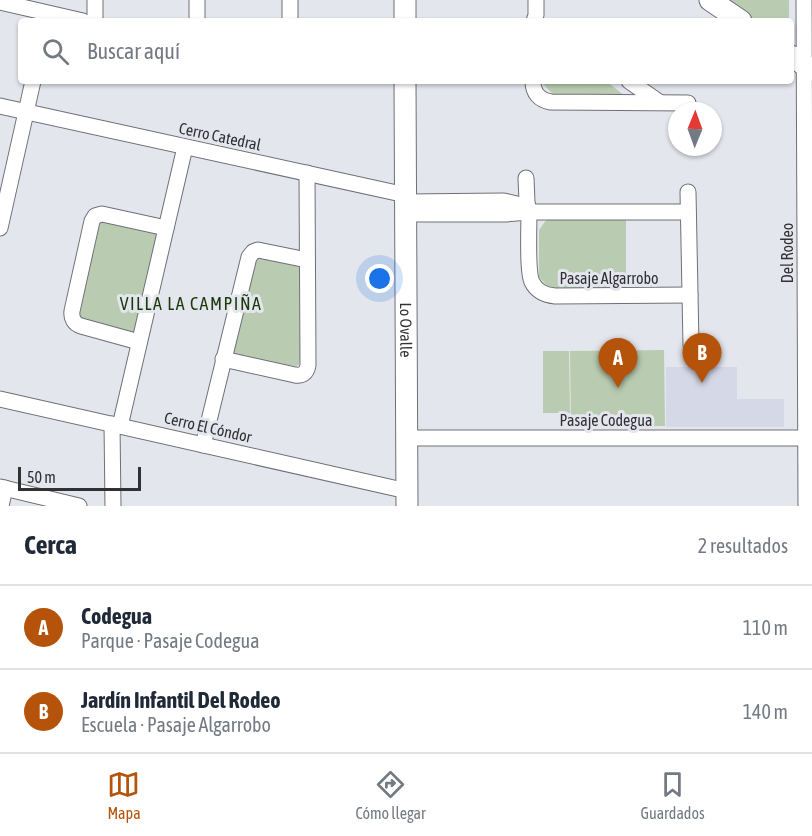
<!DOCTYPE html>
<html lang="es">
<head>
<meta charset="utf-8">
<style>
	:root { --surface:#fff; --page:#f6f6f7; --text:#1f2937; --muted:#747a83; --line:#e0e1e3; --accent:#b45309 }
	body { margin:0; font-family:"Asap Condensed",sans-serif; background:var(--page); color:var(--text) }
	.compass { position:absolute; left:668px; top:102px; width:54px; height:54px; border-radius:50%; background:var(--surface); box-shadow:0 2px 4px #0004; rotate:1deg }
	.scale { position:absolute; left:18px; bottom:15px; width:123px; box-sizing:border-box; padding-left:6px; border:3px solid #313134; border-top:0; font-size:16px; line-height:21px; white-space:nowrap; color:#313134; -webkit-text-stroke:4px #e4e6ed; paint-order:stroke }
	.you { position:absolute; left:380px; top:279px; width:21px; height:21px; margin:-15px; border:4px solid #fff; border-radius:50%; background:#1a73e8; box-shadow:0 0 0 9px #1a73e833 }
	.badge { display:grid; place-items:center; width:39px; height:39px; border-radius:50%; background:var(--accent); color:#fff; font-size:20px; font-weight:700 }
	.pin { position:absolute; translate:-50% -50px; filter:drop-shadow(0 2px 3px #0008) }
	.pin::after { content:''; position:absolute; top:32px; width:21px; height:18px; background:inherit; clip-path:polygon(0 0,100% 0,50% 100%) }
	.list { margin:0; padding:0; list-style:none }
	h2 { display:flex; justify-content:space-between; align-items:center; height:78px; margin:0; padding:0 24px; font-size:26px }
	h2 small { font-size:20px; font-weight:400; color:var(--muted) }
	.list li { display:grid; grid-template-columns:39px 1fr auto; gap:18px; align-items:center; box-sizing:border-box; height:84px; padding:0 24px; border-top:2px solid var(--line) }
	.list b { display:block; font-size:22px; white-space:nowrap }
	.list p { margin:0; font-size:20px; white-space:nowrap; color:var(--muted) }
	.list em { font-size:20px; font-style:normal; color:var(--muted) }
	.icon { flex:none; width:33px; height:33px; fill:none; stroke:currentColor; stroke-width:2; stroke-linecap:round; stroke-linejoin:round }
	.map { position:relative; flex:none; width:812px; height:506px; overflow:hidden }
	.search { position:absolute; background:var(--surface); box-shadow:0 2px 4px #0004; left:18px; right:18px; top:18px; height:66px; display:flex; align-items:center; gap:15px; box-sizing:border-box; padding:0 21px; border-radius:6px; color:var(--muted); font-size:22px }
	.sheet { height:246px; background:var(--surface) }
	nav { display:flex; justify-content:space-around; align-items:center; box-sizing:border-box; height:84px; border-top:2px solid var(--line); background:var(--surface); font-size:16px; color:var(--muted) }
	nav a { display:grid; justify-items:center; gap:3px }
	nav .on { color:var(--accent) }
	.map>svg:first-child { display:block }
	.built { fill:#d5d8e7 }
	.green { fill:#b9ccb1 }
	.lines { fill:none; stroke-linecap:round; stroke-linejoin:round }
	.street-casing { stroke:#6f7077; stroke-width:17 }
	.secondary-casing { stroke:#6f7077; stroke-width:23 }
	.street { stroke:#fff; stroke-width:15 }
	.secondary { stroke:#fff; stroke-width:21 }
	.labels { text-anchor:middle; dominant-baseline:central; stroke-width:6; stroke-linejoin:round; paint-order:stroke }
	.street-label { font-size:16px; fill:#313134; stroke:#e4e6ed }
	.neighbourhood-label { font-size:18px; letter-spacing:1.5px; fill:#1b390b; stroke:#e4e6ed }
</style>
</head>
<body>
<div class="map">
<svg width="812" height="506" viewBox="0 0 812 506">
	<rect width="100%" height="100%" fill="#e4e6ed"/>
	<polygon class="built" points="666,367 737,367 737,399 784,399 784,427 666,427"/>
	<g class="green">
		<polygon points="726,0 789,0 789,21 755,21"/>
		<polygon points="540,81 606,81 625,96 557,98"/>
		<polygon points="547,219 626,220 626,288 549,288 539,277 539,230"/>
		<polygon points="100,220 157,233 158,236 135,331 134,333 82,322 76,314"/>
		<polygon points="254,256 299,265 300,359 299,365 295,366 236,356 232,353"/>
		<polygon points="664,350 665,426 571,427 570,351"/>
		<polygon points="543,351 569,351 570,413 543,413"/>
	</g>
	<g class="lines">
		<defs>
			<g id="street">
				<polyline points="95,0 95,21"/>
				<polyline points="197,0 197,21"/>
				<polyline points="290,0 290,21"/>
				<polyline points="804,0 806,506"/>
				<polyline points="0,2 83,21"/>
				<polyline points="534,21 536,15 536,0"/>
				<path d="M533 81C533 93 539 100 551 102L688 103"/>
				<polyline points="629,81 659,102"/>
				<polyline points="0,106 406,195"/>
				<path d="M526 178 527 202 529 212C529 226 527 272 532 282 537 292 545 295 555 296L690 295"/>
				<polyline points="688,192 691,345"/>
				<polyline points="406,202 504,201 517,204 529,212"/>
				<polyline points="406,214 506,214 529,212 688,212"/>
				<polyline points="0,228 33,81"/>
				<path d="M139 342 81 326C74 324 71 318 72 311L92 221 95 216 102 214 166 228"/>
				<path d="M223 359 295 375C302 376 307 373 308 365L307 173"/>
				<polyline points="0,399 407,491"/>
				<polyline points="112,424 113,506"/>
				<polyline points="120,426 185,147"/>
				<polyline points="407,438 805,438"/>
				<polyline points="203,445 249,257 253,252 258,250 307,260"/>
				<polyline points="0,487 79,506"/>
				<polyline points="1,506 5,488"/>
			</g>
			<g id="secondary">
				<polyline points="405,0 405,21"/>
				<polyline points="710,0 741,21"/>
				<polyline points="791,56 812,70"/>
				<path id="s1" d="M405 81 407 506"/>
			</g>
		</defs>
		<use href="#street" class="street-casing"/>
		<use href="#secondary" class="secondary-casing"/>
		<use href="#street" class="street"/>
		<use href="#secondary" class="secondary"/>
	</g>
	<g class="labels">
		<g class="street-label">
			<text transform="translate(220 136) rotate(12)">Cerro Catedral</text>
			<text transform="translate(787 253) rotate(-90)">Del Rodeo</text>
			<text x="609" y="278">Pasaje Algarrobo</text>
			<text stroke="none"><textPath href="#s1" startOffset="249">Lo Ovalle</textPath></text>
			<text x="606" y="420">Pasaje Codegua</text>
			<text transform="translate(208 427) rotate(13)">Cerro El Cóndor</text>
		</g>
		<g class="neighbourhood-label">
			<text x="191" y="303">VILLA LA CAMPIÑA</text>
		</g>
	</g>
</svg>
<svg class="compass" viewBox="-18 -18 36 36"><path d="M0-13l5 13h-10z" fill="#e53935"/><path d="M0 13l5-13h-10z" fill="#747a83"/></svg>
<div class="scale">50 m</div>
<div class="you"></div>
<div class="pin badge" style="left:618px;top:388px">A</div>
<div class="pin badge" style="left:702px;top:383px">B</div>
<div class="search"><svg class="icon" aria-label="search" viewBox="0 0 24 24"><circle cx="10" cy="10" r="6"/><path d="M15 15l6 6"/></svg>Buscar aquí</div>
</div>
<section class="sheet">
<h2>Cerca<small>2 resultados</small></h2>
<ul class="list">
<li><span class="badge">A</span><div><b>Codegua</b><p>Parque · Pasaje Codegua</p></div><em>110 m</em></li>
<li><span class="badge">B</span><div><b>Jardín Infantil Del Rodeo</b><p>Escuela · Pasaje Algarrobo</p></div><em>140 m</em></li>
</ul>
</section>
<nav>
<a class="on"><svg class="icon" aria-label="map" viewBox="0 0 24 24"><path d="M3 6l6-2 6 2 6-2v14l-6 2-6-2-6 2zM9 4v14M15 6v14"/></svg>Mapa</a>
<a><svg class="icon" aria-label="directions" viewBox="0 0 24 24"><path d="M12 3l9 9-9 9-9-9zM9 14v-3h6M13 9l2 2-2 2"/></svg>Cómo llegar</a>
<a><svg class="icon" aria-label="saved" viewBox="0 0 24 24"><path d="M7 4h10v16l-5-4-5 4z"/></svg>Guardados</a>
</nav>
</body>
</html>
